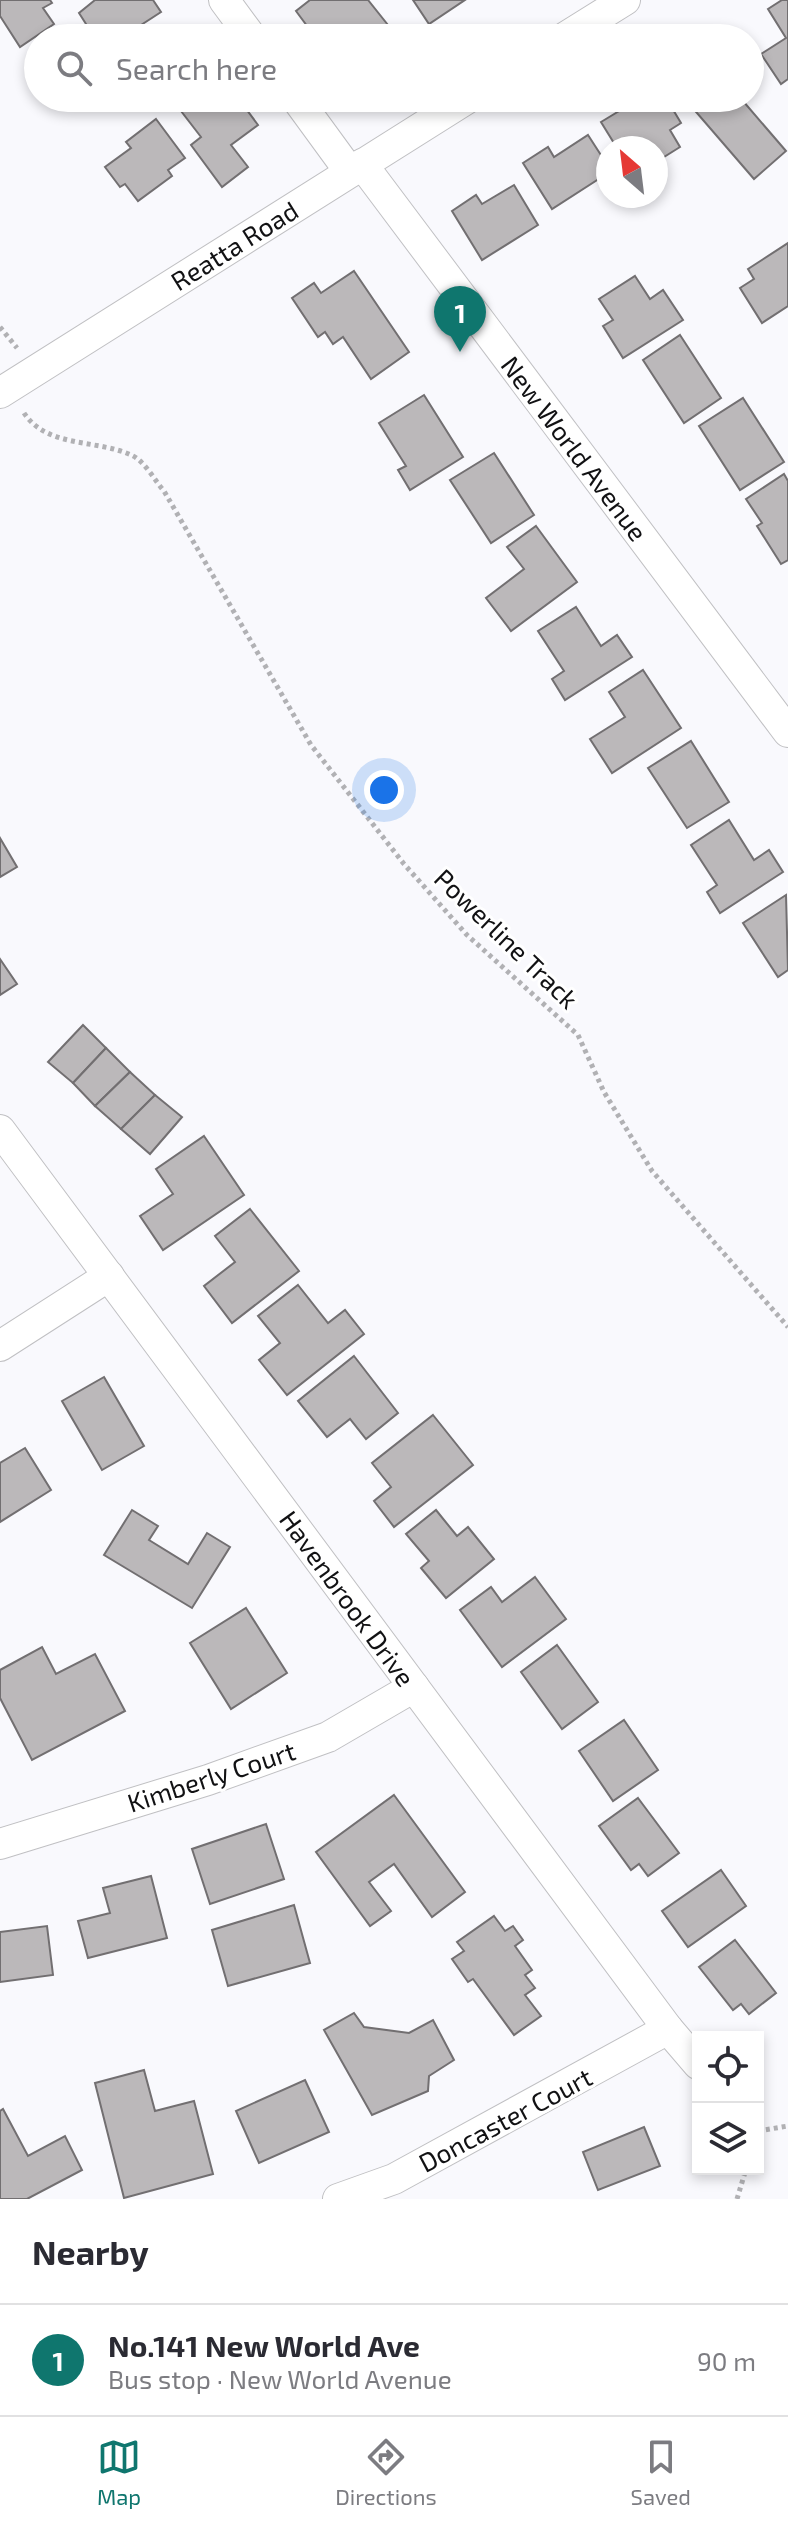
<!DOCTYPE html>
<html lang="en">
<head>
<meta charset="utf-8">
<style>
	:root { --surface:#fff; --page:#f2f2f3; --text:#2b2b33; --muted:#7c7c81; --line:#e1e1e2; --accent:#0f766e }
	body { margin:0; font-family:"Exo 2",sans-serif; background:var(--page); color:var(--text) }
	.controls { position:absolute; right:24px; bottom:24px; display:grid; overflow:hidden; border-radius:0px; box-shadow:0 4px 12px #0003 }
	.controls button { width:72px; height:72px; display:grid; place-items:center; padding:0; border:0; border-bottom:2px solid var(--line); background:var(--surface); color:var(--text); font:40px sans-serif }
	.compass { position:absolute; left:596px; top:136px; width:72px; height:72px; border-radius:50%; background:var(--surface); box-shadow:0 4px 12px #0003; rotate:332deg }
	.you { position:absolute; left:384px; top:790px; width:28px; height:28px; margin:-20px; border:6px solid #fff; border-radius:50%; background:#1a73e8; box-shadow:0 0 0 12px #1a73e833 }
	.badge { display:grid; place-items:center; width:52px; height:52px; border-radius:50%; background:var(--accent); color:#fff; font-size:26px; font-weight:700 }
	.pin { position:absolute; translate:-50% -66px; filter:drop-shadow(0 2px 4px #0008) }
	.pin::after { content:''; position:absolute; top:42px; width:28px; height:24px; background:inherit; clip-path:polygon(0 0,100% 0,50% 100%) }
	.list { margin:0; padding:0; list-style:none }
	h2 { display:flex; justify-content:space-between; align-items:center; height:104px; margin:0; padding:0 32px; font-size:34px }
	h2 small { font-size:26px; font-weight:400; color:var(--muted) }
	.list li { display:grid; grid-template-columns:52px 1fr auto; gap:24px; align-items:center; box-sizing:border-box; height:112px; padding:0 32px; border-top:2px solid var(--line) }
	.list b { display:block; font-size:30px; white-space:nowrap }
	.list p { margin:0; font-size:26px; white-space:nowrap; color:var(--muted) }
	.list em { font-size:26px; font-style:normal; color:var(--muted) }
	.icon { flex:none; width:44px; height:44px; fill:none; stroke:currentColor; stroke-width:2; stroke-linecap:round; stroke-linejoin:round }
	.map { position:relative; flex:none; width:788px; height:2199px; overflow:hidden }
	.search { position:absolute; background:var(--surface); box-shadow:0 4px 12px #0003; left:24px; right:24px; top:24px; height:88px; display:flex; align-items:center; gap:20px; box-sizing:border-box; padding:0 28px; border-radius:44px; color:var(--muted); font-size:30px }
	.sheet { height:216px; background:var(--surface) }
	nav { display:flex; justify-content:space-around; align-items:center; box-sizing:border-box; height:112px; border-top:2px solid var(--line); background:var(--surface); font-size:22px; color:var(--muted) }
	nav a { display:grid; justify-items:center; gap:4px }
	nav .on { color:var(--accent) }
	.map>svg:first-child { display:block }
	.building { fill:#bbb8ba; stroke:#726f71; stroke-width:2 }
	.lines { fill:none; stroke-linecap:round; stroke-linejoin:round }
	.street-casing { stroke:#c0c0c3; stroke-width:32 }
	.path { stroke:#b1b1b4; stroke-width:5; stroke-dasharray:4 4; stroke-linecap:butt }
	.street { stroke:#fff; stroke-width:30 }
	.labels { text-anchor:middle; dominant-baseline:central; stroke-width:6; stroke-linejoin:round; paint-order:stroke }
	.street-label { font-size:26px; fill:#111113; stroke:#fff }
</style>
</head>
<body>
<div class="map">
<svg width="788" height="2199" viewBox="0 0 788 2199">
	<rect width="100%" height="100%" fill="#f9f9fd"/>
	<g class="building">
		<polygon points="0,0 50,0 52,3 43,8 54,24 20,47 0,16"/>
		<polygon points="95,0 153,0 161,12 121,38 95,38 79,13"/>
		<polygon points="310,0 368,0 388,25 372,38 316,38 296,11"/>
		<polygon points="413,0 465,0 429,24"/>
		<polygon points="782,0 788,0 788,79 781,84 761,54 786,38 768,9"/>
		<polygon points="171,98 238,98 258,125 231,145 248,167 222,187 191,145 201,137"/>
		<polygon points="629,98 666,98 681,123 670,130 680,147 656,162 656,148 617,148 601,122 624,108 620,103"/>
		<polygon points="684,98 746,98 743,101 786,151 754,179"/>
		<polygon points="156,119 185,158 168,170 172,176 138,201 125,184 120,187 105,167 131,148 126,142"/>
		<polygon points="588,135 608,166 608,173 552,209 523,163 548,147 554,157"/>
		<polygon points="514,185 538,225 482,260 452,211 476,195 482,204"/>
		<polygon points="788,243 788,306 762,323 740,288 754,279 748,269"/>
		<polygon points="354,271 409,352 371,379 343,337 333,344 325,332 318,337 292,298 314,283 321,293"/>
		<polygon points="635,276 650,299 663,290 683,320 623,358 603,326 613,320 599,299"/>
		<polygon points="680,335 721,398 684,423 643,360"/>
		<polygon points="424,395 463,457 410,490 398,470 406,466 379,423"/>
		<polygon points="743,398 784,462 740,490 699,426"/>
		<polygon points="494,453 534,515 491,543 450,480"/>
		<polygon points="784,474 788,481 788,560 781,564 757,526 762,523 746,499"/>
		<polygon points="536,526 577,582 511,631 486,598 524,569 507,547"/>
		<polygon points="576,607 601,646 617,635 632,657 565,700 552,679 564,671 538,631"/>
		<polygon points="643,670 681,728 612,773 590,739 625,717 609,692"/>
		<polygon points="691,741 729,802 687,828 648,768"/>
		<polygon points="729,820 754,860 769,850 783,872 720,913 707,892 717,885 691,845"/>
		<polygon points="0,838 17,867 0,877"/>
		<polygon points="786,895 788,970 778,977 743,923"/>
		<polygon points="0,959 17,984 0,995"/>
		<polygon points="83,1025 106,1048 73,1083 48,1062"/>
		<polygon points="106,1048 130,1072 95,1106 73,1083"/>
		<polygon points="130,1072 155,1095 121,1129 95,1106"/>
		<polygon points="155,1095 182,1117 150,1154 121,1129"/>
		<polygon points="204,1136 244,1195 163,1250 140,1216 173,1194 156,1169"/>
		<polygon points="250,1209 299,1271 232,1323 204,1286 235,1262 215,1236"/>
		<polygon points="298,1285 328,1323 345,1310 364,1334 287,1395 259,1360 280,1343 258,1316"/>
		<polygon points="354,1356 398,1413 366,1439 350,1419 327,1437 298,1401"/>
		<polygon points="104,1377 144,1446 102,1470 62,1401"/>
		<polygon points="433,1415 473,1465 394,1527 374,1501 391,1487 372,1463"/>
		<polygon points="25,1448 51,1490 0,1522 0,1463"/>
		<polygon points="132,1510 158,1526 149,1540 188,1564 207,1533 230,1547 192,1608 104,1555"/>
		<polygon points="436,1510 457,1536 468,1527 494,1559 446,1598 421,1568 429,1561 406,1534"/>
		<polygon points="535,1577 566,1619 502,1667 460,1610 491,1587 502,1602"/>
		<polygon points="246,1608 287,1673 231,1709 190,1643"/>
		<polygon points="557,1645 598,1702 562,1729 521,1672"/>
		<polygon points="42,1647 56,1674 95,1654 125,1711 32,1760 0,1698 0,1670"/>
		<polygon points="624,1720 658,1770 613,1801 579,1751"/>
		<polygon points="394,1795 465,1892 432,1917 394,1864 369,1882 391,1911 370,1926 316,1852"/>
		<polygon points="638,1798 679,1853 648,1876 639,1864 631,1870 599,1826"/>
		<polygon points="266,1824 284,1879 210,1904 192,1849"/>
		<polygon points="721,1870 746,1906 688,1947 662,1911"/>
		<polygon points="151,1876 167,1938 88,1958 78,1921 110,1913 103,1888"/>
		<polygon points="294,1905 310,1963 228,1986 212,1930"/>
		<polygon points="494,1916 505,1931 513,1926 523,1940 515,1946 532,1970 525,1975 535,1988 525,1995 541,2016 514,2035 473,1979 468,1982 452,1959 464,1951 457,1942"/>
		<polygon points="47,1926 53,1975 0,1982 0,1932"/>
		<polygon points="735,1940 776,1993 749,2014 741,2004 733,2010 699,1967"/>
		<polygon points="354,2013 364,2027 409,2033 433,2020 454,2060 429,2076 428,2091 372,2115 324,2030"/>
		<polygon points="144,2070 155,2111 194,2101 213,2174 124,2198 95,2083"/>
		<polygon points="305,2080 329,2132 259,2163 236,2111"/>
		<polygon points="3,2109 28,2156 65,2136 82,2170 27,2199 0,2199 0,2111"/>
		<polygon points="644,2127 660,2166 598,2190 583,2152"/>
	</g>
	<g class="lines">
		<defs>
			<g id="street">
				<polyline points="224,0 252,38"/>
				<polyline points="564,38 625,0"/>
				<polyline points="296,98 350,172"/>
				<polyline points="362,164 788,732"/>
				<polyline points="0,393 468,98"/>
				<polyline points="0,1130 668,2029 698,2064"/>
				<polyline points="0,1346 109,1276"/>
				<polyline points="0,1844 208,1780 328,1737 414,1687"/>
				<polyline points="338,2199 394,2179 668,2029"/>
			</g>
		</defs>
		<use href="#street" class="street-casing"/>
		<g class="path">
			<polyline points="0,327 17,348"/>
			<path d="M24 413C47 448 96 439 131 455 144 460 155 481 164 491L311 745 404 864 467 935 578 1035 604 1092 652 1171 788 1327"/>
			<polyline points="758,2131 788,2126"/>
			<polyline points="737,2199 746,2169"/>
		</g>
		<use href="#street" class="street"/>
	</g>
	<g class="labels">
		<g class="street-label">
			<text transform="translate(234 245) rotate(-32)">Reatta Road</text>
			<text transform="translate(575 448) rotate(53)">New World Avenue</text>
			<text transform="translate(507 938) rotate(44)">Powerline Track</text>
			<text transform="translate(348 1598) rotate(54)">Havenbrook Drive</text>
			<text transform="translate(211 1776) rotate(-18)">Kimberly Court</text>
			<text transform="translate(505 2119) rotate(-28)">Doncaster Court</text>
		</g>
	</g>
</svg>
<div class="controls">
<button><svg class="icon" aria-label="locate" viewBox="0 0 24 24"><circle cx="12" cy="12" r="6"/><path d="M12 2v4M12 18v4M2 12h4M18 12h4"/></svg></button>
<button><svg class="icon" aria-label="layers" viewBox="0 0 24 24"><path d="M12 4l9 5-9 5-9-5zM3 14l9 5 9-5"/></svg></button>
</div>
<svg class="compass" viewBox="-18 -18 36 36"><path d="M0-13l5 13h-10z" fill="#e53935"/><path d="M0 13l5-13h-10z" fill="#7c7c81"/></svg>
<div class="you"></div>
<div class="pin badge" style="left:460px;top:352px">1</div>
<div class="search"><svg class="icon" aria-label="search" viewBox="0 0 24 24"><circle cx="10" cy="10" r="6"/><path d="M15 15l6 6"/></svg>Search here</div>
</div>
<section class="sheet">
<h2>Nearby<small></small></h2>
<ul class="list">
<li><span class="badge">1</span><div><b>No.141 New World Ave</b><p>Bus stop · New World Avenue</p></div><em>90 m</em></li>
</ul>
</section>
<nav>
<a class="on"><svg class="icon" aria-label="map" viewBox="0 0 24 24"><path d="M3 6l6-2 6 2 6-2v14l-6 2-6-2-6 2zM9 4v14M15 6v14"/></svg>Map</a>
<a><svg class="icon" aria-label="directions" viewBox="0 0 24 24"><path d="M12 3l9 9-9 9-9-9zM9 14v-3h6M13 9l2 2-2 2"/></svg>Directions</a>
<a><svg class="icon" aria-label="saved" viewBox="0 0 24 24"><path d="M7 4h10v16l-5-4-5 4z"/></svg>Saved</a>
</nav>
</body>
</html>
